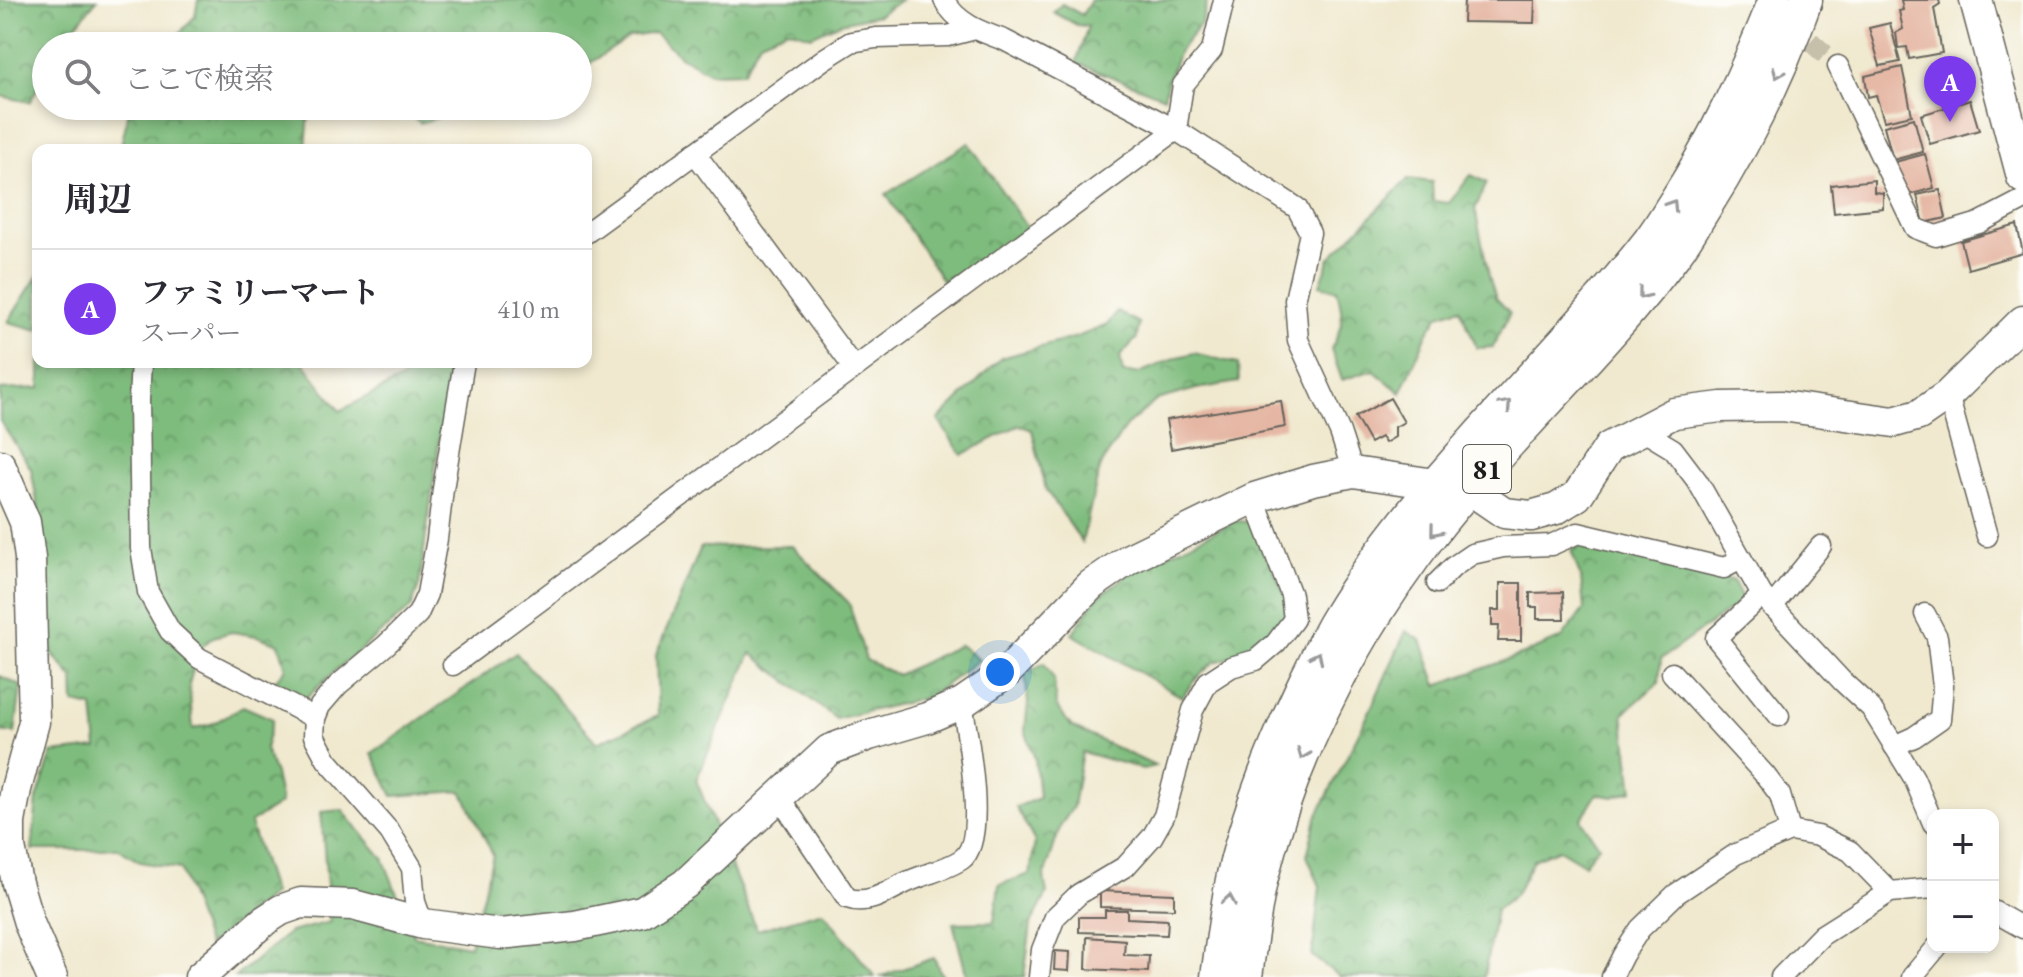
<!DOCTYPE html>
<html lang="ja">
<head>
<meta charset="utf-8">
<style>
	:root { --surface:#fff; --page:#f2f2f3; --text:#2b2b33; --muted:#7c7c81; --line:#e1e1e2; --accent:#7c3aed }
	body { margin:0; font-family:"EB Garamond","Noto Serif JP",serif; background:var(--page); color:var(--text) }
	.controls { position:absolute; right:24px; bottom:24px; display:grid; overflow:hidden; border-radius:16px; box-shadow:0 4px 12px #0003 }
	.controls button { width:72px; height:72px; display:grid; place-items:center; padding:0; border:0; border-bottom:2px solid var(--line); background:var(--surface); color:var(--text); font:40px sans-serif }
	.you { position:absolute; left:1000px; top:672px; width:28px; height:28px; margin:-20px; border:6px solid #fff; border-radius:50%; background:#1a73e8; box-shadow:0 0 0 12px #1a73e833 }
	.badge { display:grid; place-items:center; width:52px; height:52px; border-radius:50%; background:var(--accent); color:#fff; font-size:26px; font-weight:700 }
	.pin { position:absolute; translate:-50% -66px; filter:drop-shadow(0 2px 4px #0008) }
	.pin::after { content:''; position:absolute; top:42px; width:28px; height:24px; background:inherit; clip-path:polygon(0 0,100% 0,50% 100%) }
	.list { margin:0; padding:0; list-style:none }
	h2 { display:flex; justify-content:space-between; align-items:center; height:104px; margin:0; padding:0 32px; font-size:34px }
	h2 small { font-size:26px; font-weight:400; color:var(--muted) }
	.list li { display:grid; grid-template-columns:52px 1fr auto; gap:24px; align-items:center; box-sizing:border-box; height:120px; padding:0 32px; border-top:2px solid var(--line) }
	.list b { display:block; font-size:30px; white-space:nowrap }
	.list p { margin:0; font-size:26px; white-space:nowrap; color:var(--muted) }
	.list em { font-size:26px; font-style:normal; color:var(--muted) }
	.icon { flex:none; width:44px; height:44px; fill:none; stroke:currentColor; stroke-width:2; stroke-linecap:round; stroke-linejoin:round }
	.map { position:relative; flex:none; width:2023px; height:977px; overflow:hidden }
	.search { position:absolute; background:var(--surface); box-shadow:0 4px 12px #0003; left:32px; top:32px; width:560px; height:88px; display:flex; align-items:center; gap:20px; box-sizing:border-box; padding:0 28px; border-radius:44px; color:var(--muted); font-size:30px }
	.panel { position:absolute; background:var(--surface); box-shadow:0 4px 12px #0003; left:32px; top:144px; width:560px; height:224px; border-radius:16px }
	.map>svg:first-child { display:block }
	.forest { fill:url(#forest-crowns); stroke:#4d6c4c; stroke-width:2 }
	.building { fill:#e5b6a3 }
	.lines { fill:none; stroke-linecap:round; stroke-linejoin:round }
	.street-tunnel { stroke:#c6c0ab; stroke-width:20; stroke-dasharray:20 10; stroke-linecap:butt }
	.street-casing { stroke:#66645b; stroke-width:23 }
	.secondary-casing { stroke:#66645b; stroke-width:33 }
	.primary-casing { stroke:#66645b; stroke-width:35 }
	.street { stroke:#fff; stroke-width:20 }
	.secondary { stroke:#fff; stroke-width:30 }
	.primary { stroke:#fff; stroke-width:32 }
	.oneway { stroke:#999 }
	.labels { text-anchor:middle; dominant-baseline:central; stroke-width:6; stroke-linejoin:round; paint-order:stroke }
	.shield { fill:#fdfcf7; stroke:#605f5e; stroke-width:2 }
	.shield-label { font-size:28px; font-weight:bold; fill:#1c1c1c }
</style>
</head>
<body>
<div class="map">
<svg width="2023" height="977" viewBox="0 0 2023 977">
	<defs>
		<pattern id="forest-crowns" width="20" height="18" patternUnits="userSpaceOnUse" patternTransform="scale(2)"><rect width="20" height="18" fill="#7ebc7d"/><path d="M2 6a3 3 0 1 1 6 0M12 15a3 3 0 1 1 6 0" fill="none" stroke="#669866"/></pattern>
	</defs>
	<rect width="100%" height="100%" fill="#fdfcf7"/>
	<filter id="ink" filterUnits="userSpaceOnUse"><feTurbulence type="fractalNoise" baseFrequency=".0125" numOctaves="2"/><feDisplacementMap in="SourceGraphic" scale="16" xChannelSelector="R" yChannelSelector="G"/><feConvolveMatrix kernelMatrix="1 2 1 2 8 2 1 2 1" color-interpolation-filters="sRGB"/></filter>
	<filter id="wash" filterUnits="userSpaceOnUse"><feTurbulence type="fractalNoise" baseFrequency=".006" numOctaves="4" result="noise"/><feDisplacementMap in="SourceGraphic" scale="32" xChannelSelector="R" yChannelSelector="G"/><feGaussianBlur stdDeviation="1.8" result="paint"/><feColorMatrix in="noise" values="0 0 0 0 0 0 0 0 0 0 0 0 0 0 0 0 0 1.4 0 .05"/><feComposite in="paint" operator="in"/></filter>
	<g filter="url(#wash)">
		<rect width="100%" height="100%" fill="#f0e9cf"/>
		<g class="forest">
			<polygon points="0,0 97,0 59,46 46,46 46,71 30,102 0,96"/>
			<polygon points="198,0 901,0 878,15 840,23 811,36 788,29 760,41 743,72 710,73 680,56 655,33 630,37 578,71 578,46 165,46 173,41 195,16"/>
			<polygon points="1091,0 1208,0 1201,24 1179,51 1168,80 1164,97 1076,63 1088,26 1077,25 1053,12 1062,4 1082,15"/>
			<polygon points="130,106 320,106 309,113 306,148 302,150 120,150"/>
			<polygon points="400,106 478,106 420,123"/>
			<polygon points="969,143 1027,228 946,286 886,194"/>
			<path d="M1471 175 1487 183 1475 209 1489 276 1496 298 1510 313 1493 347 1477 348 1460 308 1439 315 1427 334 1401 393 1373 370 1342 380 1331 349C1344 325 1344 317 1337 290L1320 285 1330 258 1408 179 1432 182 1433 201 1449 203Z"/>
			<polygon points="38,275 38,330 8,322"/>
			<polygon points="1117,312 1139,323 1137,338 1120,356 1123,373 1139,373 1178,357 1194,353 1238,364 1239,382 1196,389 1157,400 1126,426 1100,467 1082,542 1046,490 1032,430 1019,425 962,455 938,420 1001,358 1077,337 1107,325"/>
			<polygon points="40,362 303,362 340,411 409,375 404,362 450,362 419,586 411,608 336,670 301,703 271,686 286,668 279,644 257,636 232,632 213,637 199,649 189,684 193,729 214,723 243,706 273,719 265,749 275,774 281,803 250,823 273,894 208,946 180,869 140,862 117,848 86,850 32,850 37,799 52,753 97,748 93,707 74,703 73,678 52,654 42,529 31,469 0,421 0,390 40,388"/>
			<polygon points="1236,521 1252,522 1285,595 1286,621 1269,641 1249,653 1214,662 1194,681 1182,697 1072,634 1097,598 1133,571"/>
			<polygon points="1586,544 1733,580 1743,600 1661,659 1659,682 1623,714 1633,790 1613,797 1597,794 1581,820 1599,846 1584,864 1559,849 1533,860 1516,894 1496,910 1484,977 1340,977 1312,956 1320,886 1307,856 1316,818 1367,717 1406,631 1421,640 1437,685 1524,654 1562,638 1584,609 1581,578 1571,550"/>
			<polygon points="792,546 849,603 866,660 897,675 960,645 979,660 929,697 836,719 751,653 696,780 757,930 823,911 875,977 235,977 290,932 330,922 321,812 342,810 383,858 414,936 470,946 493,855 462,791 393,796 372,753 516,653 597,743 658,716 656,655 701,547"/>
			<polygon points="1044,663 1054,679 1056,706 1072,727 1155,766 1143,769 1082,752 1073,807 1061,825 1044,877 1047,894 1031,924 1024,977 967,977 953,923 994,922 999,885 1030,874 1035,842 1016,807 1039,798 1035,759 1025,730 1028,703 1025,674"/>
			<polygon points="0,676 21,686 15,733 0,731"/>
			<polygon points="934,958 943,977 879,977"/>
		</g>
		<g id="blocks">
			<g class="building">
				<polygon points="1464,0 1535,0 1534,23 1463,22"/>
				<polygon points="1901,0 1939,0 1940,4 1934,8 1942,53 1909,59 1907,47 1898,48 1896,33 1903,29 1899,11 1903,10"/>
				<polygon points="1890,23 1900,62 1880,66 1869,28"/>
				<polygon points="1902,67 1912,115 1884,121 1876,95 1868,97 1865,76"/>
				<polygon points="1970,100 1979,130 1930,144 1921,115"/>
				<polygon points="1914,118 1923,152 1893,160 1884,126"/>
				<polygon points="1925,154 1934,188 1905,196 1895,162"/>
				<polygon points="1874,180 1874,192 1883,193 1883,208 1834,213 1831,185"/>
				<polygon points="1940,190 1946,218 1924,223 1917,195"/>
				<polygon points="2017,225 2023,253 1968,269 1961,241"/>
				<polygon points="1390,398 1404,422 1395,427 1395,437 1385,443 1381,437 1370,443 1355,417"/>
				<polygon points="1281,401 1285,427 1171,449 1166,420"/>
				<polygon points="1500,583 1521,583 1521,641 1498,641 1499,626 1492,626 1492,610 1500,610"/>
				<polygon points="1563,592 1564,619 1537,619 1537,607 1530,607 1530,593"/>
				<polygon points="1100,891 1174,894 1174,909 1100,907"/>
				<polygon points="1105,910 1127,910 1127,918 1168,920 1167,935 1079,932 1079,917 1105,917"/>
				<polygon points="1087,937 1125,940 1124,955 1149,956 1148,972 1086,969"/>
				<polygon points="1055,951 1070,952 1069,971 1054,970"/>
			</g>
		</g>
	</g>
	<g filter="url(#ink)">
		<use href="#blocks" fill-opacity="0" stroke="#66645b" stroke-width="2"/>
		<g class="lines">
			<polyline class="street-tunnel" points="1788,21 1838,66"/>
			<defs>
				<g id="street">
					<path d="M944 0C956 23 981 32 1004 40L1176 130 1297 208 1310 233 1295 300 1298 340 1340 432 1353 472"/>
					<polyline points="1838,66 1915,228 1936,236 1979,223 2023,200"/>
					<polyline points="695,153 854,368"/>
					<polyline points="586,233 824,59 851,42 876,38 948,36 975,29"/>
					<polyline points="141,362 139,400 141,548 148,592 170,631 199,658 315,718"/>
					<polyline points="1948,395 1987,536"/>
					<polyline points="1640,429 1673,449 1698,482 1762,595 1843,682 1871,708 1914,778 1933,823"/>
					<polyline points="1437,583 1453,567 1472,554 1503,547 1551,545 1578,533 1724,568 1741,559"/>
					<polyline points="1762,595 1716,638 1779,716"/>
					<polyline points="1772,607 1821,546"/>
					<polyline points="453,665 1176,130 1183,85 1212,50 1224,0"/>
					<polyline points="1672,673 1765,775 1780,795 1790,831"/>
					<polyline points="1894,746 1914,737 1940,719 1943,686 1937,637 1925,614"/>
					<path d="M779 797 847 898C868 906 886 892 905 883 921 875 948 869 962 859 988 840 967 733 962 703"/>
					<polyline points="1993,911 2023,928"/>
					<polyline points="423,924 415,902 412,868 390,832 327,760 314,736 315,718 320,706 338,685 386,645 418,614 427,594 437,539 443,489 464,362"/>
					<polyline points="1039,977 1042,950 1055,917 1079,894 1126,866 1152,837 1164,816 1193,710 1208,682 1231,667 1256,660 1276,643 1294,619 1291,595 1254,498"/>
					<polyline points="1612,977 1623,955 1640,929 1676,894 1736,854 1790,831 1818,836 1850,851 1890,892"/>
					<polyline points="1781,977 1822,935 1890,892 1933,888"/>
					<polyline points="1912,977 1937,947"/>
				</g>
				<g id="secondary">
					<polyline points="0,465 25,522 30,558 34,722 16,789 10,822 10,847 17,883 29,923 52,977"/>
					<polyline points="200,977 264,921 281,910 301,903 353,905 423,924 500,934 575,926 642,912 685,884 829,750 869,735 927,718 962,703 1007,672 1091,585 1129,559 1254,498 1313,480 1353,472 1469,489 1504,513 1531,516 1556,509 1577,496 1609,447 1674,413 1721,407 1782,406 1894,422 1919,415 1948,395 2023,321"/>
				</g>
				<g id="primary">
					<polyline points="1976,0 2023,177"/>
					<path d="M1217 977C1222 943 1226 909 1233 875 1249 806 1276 741 1307 677 1317 658 1325 637 1337 618 1422 478 1549 369 1649 241 1659 228 1667 214 1676 200 1717 136 1747 70 1775 0"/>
					<path d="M1246 977C1250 945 1254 913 1261 881 1290 763 1345 653 1416 555 1493 449 1594 362 1673 257 1684 243 1693 227 1703 211 1745 145 1780 75 1806 0"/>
				</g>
			</defs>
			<use href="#street" class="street-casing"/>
			<use href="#secondary" class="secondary-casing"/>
			<use href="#primary" class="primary-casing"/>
			<use href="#street" class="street"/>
			<use href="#secondary" class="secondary"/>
			<use href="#primary" class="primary"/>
		</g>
		<defs><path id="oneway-chevron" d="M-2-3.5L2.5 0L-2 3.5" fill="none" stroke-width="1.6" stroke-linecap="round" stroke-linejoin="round" transform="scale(2)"/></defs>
		<g class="oneway">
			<use href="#oneway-chevron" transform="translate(1778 73) rotate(114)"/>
			<use href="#oneway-chevron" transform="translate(1672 205) rotate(-57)"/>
			<use href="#oneway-chevron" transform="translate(1643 294) rotate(129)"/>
			<use href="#oneway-chevron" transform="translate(1506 405) rotate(-48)"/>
			<use href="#oneway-chevron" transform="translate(1435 531) rotate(129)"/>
			<use href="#oneway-chevron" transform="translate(1317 657) rotate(-64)"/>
			<use href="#oneway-chevron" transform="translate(1303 754) rotate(112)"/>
			<use href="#oneway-chevron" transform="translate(1229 900) rotate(-81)"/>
		</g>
	</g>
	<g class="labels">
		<rect class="shield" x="1463" y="445" width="48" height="48" rx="6"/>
		<g class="shield-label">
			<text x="1487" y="469">81</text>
		</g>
	</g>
</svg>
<div class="controls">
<button>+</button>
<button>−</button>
</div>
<div class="you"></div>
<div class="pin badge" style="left:1950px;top:122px">A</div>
<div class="search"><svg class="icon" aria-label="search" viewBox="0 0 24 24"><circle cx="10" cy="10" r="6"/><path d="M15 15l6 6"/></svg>ここで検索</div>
<section class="panel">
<h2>周辺<small></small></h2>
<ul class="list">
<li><span class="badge">A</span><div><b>ファミリーマート</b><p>スーパー</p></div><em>410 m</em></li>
</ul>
</section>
</div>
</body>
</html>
